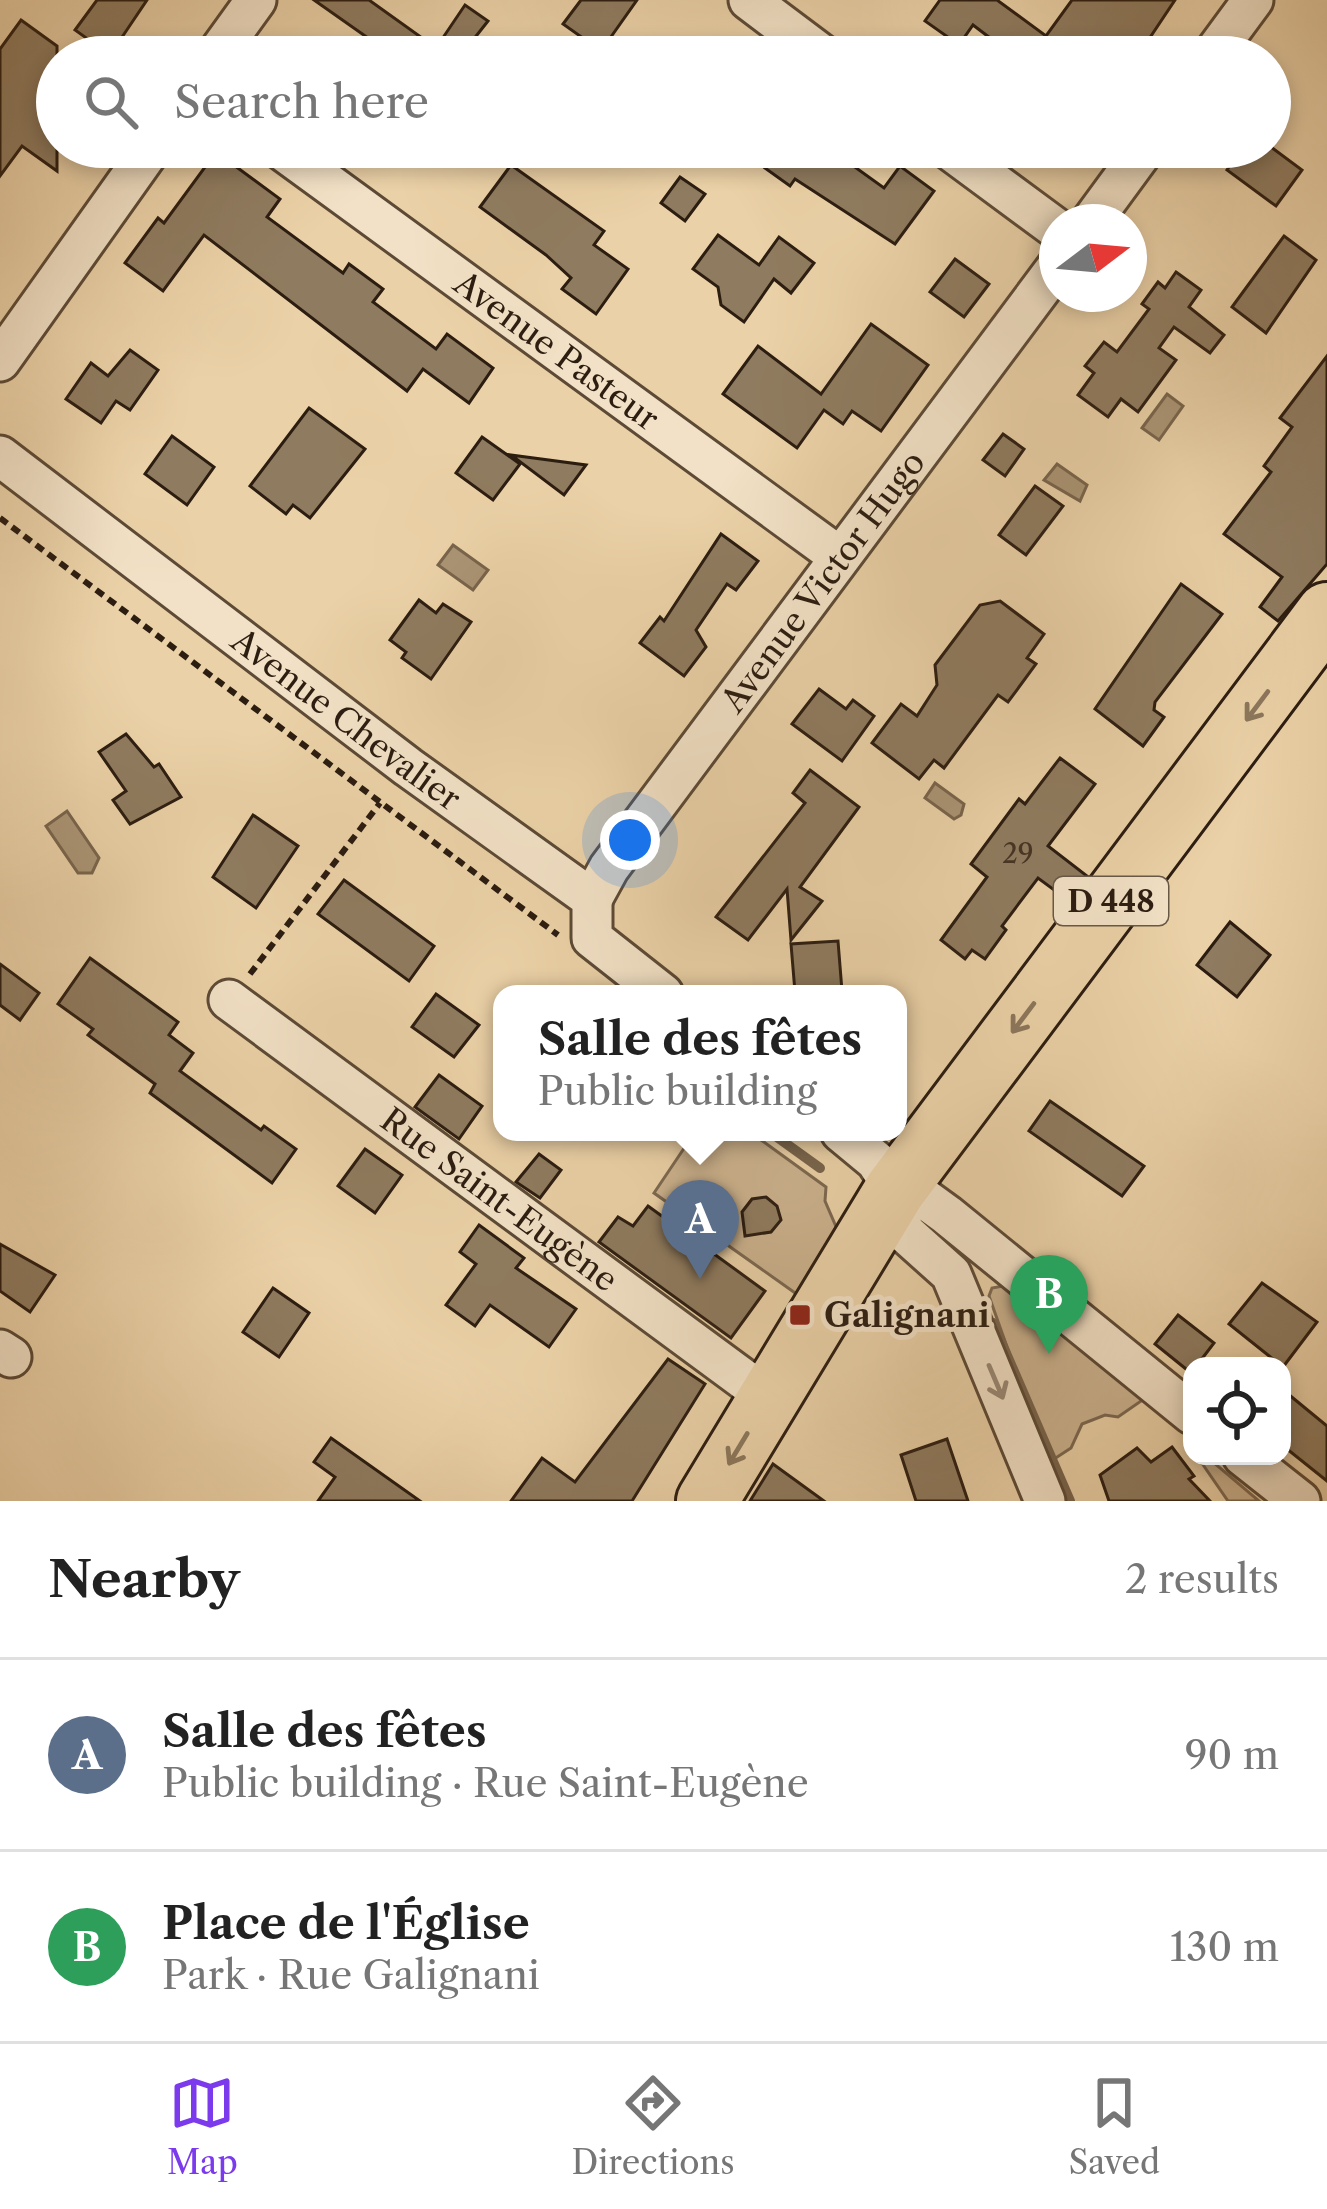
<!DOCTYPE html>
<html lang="en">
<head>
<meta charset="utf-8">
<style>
	:root { --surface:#fff; --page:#f2f2f2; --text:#222; --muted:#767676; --line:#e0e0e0; --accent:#7c3aed }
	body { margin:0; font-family:"Libre Caslon Text",serif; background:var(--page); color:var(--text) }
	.controls { position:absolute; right:36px; bottom:36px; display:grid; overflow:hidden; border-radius:24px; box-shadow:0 6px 18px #0003 }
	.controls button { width:108px; height:108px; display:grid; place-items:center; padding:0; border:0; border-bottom:3px solid var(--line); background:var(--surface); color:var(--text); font:60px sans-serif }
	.compass { position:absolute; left:1039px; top:204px; width:108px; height:108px; border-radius:50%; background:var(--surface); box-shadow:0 6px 18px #0003; rotate:74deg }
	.you { position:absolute; left:630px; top:840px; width:42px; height:42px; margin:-30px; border:9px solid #fff; border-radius:50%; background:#1a73e8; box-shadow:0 0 0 18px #1a73e833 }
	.badge { display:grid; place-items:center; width:78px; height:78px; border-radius:50%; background:var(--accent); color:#fff; font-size:39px; font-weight:700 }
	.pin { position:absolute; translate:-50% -99px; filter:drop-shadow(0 3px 6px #0008) }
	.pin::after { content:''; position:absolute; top:63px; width:42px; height:36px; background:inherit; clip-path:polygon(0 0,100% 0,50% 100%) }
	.popup { position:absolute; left:493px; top:985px; width:414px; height:156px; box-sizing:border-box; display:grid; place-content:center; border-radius:24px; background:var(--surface); filter:drop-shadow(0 3px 9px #0005); font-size:39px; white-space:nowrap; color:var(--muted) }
	.popup b { font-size:45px; color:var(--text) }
	.popup::after { content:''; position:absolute; left:50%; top:100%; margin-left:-24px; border:24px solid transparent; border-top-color:var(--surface) }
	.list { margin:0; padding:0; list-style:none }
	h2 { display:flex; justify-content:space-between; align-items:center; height:156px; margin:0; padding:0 48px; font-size:51px }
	h2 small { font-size:39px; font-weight:400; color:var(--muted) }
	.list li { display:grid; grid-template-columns:78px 1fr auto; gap:36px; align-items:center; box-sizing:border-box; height:192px; padding:0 48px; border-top:3px solid var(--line) }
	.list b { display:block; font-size:45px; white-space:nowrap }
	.list p { margin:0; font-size:39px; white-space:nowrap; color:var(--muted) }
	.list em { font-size:39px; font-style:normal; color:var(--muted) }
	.icon { flex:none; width:66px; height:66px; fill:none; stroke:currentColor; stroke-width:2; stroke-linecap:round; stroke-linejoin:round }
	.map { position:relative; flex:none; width:1327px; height:1501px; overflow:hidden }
	.search { position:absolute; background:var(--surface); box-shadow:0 6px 18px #0003; left:36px; right:36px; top:36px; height:132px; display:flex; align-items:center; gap:30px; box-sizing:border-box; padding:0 42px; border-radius:66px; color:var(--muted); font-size:45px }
	.sheet { height:540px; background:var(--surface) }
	nav { display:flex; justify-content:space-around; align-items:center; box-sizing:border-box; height:168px; border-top:3px solid var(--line); background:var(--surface); font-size:33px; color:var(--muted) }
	nav a { display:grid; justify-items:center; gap:6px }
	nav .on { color:var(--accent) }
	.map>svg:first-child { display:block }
	.green { fill:#cbb28e; stroke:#7c6850; stroke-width:3 }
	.water { fill:#aa9474; stroke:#78644c; stroke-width:3 }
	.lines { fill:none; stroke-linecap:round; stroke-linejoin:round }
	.stream { stroke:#78644c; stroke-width:10 }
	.building { fill:#8f7b5f; stroke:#2c1d11; stroke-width:3 }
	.minor-casing { stroke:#5c4a36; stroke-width:45 }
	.primary-casing { stroke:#2c1d11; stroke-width:66 }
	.path { stroke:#2c1d11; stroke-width:6; stroke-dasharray:9 6; stroke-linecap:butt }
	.minor { stroke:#f2e1c6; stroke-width:39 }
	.primary { stroke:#ebd1a7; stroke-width:60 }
	.oneway { stroke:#8c775c }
	.oneway2 { stroke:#998975 }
	.poi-dot { fill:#8f2418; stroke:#f2e1c6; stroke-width:4.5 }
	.labels { text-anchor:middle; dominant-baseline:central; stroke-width:10; stroke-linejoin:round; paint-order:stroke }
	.number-label { font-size:27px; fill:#453424 }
	.shield { fill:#f2e1c6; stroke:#675847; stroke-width:3 }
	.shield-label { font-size:30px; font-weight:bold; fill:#2c1d11 }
	.street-label { font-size:33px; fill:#2c1d11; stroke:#f2e1c6 }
	.poi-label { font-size:33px; font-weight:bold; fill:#2c1d11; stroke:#f2e1c6; text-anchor:start }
</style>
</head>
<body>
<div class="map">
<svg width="1327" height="1501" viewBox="0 0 1327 1501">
	<rect width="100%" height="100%" fill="#ebd1a7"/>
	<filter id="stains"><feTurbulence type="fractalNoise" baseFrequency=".00167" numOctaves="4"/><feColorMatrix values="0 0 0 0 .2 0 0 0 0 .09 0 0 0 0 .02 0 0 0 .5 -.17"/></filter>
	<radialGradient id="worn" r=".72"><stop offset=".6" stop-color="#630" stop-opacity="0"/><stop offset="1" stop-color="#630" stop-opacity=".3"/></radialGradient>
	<g class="green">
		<polygon points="695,1132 750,1132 826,1187 825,1201 837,1229 798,1295 654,1193"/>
		<polygon points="1003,1286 1144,1399 1118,1417 1105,1415 1082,1424 1071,1448 1048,1463 989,1296 992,1288"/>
		<polygon points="1197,1456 1206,1456 1259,1501 1228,1501"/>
	</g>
	<g class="water">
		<polygon points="1167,394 1183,406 1159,440 1142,428"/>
		<polygon points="1057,464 1087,485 1080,501 1044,480"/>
		<polygon points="453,545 488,570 473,590 438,565"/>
		<polygon points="935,783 964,804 961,815 954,819 925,798"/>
		<polygon points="67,811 99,858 92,873 78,873 46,826"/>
	</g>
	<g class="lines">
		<g class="stream">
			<polyline points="770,1132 820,1168"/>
			<polyline points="993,1323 1070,1501"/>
		</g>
	</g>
	<g class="building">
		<polygon points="97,0 147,0 110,55 75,30"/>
		<polygon points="314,0 369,0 436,48 465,5 488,21 473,40 496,57 395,57"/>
		<polygon points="581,0 637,0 601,51 563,24"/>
		<polygon points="940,0 997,0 1046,36 1072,0 1175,0 1137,57 1015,57 973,25 959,45 925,21"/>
		<polygon points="21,20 57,46 57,171 22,146 0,176 0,49"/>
		<polygon points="736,147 827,147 884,188 900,166 934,191 895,244 795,179 790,186"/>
		<polygon points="1243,147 1271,147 1302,170 1276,206 1227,170"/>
		<polygon points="216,152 280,199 267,217 343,273 349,264 383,289 373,302 436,349 447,334 493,368 469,403 423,369 407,391 204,235 163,291 125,263 158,218 164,223"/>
		<polygon points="511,165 604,231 594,245 628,269 596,314 562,289 571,278 546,255 480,207"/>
		<polygon points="680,177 705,194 685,221 661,203"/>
		<polygon points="718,235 759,265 779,237 814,263 791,293 774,279 744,322 721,305 718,287 693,269"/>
		<polygon points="1284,236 1316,260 1266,333 1232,307"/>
		<polygon points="955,259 989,284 964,317 930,292"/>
		<polygon points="1176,272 1201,290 1189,307 1224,335 1210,353 1174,327 1159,348 1176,360 1138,412 1121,399 1108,417 1078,395 1094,373 1085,366 1104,342 1117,352 1149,309 1142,304 1158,282 1165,288"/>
		<polygon points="871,324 928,365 881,431 852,411 843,424 824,410 797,448 723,394 758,346 821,394"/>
		<polygon points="130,350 158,370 130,410 116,401 101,423 66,399 91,363 108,376"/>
		<polygon points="1327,356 1327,564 1278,621 1260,607 1282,577 1224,534 1271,472 1264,466 1292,427 1280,418"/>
		<polygon points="309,408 365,449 310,518 293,505 286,514 250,486"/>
		<polygon points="1003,434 1024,449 1005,476 983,460"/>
		<polygon points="172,436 214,467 187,505 145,474"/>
		<polygon points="482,437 520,464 493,500 456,473"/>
		<polygon points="511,455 586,465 564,495"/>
		<polygon points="1035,486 1063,506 1026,555 999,535"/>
		<polygon points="721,534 758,561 736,590 727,584 696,630 706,647 684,676 640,643 660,617 664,621"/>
		<polygon points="1181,584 1222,614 1155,702 1154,710 1164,717 1143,746 1095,709"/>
		<polygon points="419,600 436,613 443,604 471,622 431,679 402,658 406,652 390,640"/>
		<polygon points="1000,601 1044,634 1027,658 1036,664 1008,702 998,695 944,768 934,760 919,779 872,743 901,704 917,716 937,685 935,665 980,605"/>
		<polygon points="819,689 846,709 853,700 874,716 842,761 792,724"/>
		<polygon points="126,734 154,767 159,764 181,797 130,824 113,800 126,791 99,752"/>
		<polygon points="1060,758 1095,784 1048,846 1087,876 1069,901 1038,878 1002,926 1006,930 985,959 972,950 965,959 941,940 987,877 971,864 1019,799 1025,804"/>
		<polygon points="810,770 859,807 800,887 822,901 791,940 787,889 748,940 716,917 805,803 793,793"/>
		<polygon points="253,815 298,846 256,908 213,877"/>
		<polygon points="344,880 434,946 409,981 318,914"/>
		<polygon points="1230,922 1270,955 1237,997 1197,965"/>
		<polygon points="838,941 842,991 795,992 791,944"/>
		<polygon points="90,958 178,1022 169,1035 193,1053 180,1071 261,1130 264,1126 296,1149 272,1183 150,1093 155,1084 88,1035 93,1029 58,1004"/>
		<polygon points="0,964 39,993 20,1020 0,1005"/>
		<polygon points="436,994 479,1025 454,1057 412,1027"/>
		<polygon points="439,1075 482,1106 459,1139 415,1107"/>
		<polygon points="1050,1101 1144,1166 1122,1196 1029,1131"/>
		<polygon points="365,1149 402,1175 375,1213 338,1186"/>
		<polygon points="539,1154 561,1170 540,1198 516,1182"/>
		<polygon points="766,1197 777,1206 781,1220 771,1232 745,1236 742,1212 752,1199"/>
		<polygon points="648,1206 765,1291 731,1338 599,1242 618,1217 633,1226"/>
		<polygon points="479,1225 524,1258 516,1268 576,1309 549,1347 490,1305 475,1326 446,1305 476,1264 460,1252"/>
		<polygon points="0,1244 55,1275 30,1312 0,1291"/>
		<polygon points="1262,1283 1317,1322 1283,1367 1229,1324"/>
		<polygon points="273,1288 309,1313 279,1357 243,1332"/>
		<polygon points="1178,1315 1214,1343 1191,1373 1155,1344"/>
		<polygon points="668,1359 705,1384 632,1501 511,1501 542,1458 575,1482"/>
		<polygon points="1282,1389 1327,1426 1327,1481 1282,1445"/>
		<polygon points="331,1438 420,1501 318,1501 335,1477 314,1462"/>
		<polygon points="947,1439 968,1501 916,1501 901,1455"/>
		<polygon points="1172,1447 1194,1476 1189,1479 1210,1501 1109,1501 1100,1475 1137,1448 1151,1462"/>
		<polygon points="773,1464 824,1501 750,1501"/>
	</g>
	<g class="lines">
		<defs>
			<g id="minor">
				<polyline points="749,0 825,57"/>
				<polyline points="215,57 256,0"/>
				<polyline points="1211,57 1253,0"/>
				<path id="s1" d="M278 147 837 555"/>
				<polyline points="946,147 1057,229"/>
				<polyline points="1091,222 1146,147"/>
				<polyline points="0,361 152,147"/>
				<path id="s2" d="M0 456 408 767 592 899V938L663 994"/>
				<path id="s3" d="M592 899 609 868 1057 267"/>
				<path id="s4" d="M229 1000 769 1398"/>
				<polyline points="841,1132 876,1161 895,1190 903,1231 951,1274 1045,1501"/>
				<polyline points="895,1190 925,1199 947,1215 1192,1414"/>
				<polyline points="0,1350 11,1357"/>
				<polyline points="1243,1456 1300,1501"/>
			</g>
			<polyline id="primary" points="707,1501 895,1190 1327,613"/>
		</defs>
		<use href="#minor" class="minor-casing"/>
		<use href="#primary" class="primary-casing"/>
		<g class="path">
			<polyline points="0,518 558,935"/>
			<polyline points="250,974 380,803"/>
		</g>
		<use href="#minor" class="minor"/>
		<use href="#primary" class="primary"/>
	</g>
	<defs><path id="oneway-shaft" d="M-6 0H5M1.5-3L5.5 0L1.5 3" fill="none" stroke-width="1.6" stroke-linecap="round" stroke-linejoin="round" transform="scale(3)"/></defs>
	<g class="oneway">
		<use href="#oneway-shaft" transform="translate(1257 706) rotate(127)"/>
		<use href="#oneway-shaft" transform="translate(1023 1018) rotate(127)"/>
		<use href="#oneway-shaft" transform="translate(738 1449) rotate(121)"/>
	</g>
	<use class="oneway2" href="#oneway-shaft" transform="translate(996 1382) rotate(67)"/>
	<rect class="poi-dot" x="788" y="1303" width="24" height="24" rx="6"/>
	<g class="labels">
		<g class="number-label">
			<text x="1018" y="853">29</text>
		</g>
		<rect class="shield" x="1054" y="877" width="114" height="48" rx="9"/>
		<g class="shield-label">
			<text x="1111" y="901">D 448</text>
		</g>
		<g class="street-label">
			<text stroke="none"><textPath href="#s1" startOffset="345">Avenue Pasteur</textPath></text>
			<text stroke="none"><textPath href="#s3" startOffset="393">Avenue Victor Hugo</textPath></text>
			<text stroke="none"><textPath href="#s2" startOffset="435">Avenue Chevalier</textPath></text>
			<text stroke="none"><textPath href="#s4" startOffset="336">Rue Saint-Eugène</textPath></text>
		</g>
		<g class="poi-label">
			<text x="824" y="1315">Galignani</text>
		</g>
	</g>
	<rect width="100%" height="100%" filter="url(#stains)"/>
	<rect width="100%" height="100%" fill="url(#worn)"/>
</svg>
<div class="controls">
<button><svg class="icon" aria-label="locate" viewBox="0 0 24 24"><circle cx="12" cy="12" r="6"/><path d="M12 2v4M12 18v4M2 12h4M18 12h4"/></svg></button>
</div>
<svg class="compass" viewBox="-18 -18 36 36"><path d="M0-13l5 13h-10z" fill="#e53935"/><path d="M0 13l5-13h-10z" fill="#767676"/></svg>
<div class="you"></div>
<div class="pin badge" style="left:700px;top:1279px;background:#5c6f8a">A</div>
<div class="popup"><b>Salle des fêtes</b>Public building</div>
<div class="pin badge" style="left:1049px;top:1354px;background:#2e9e5b">B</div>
<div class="search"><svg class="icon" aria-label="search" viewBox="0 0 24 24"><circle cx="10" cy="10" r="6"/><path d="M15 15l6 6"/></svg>Search here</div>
</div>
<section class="sheet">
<h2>Nearby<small>2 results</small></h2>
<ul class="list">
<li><span class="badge" style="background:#5c6f8a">A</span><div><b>Salle des fêtes</b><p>Public building · Rue Saint-Eugène</p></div><em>90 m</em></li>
<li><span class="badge" style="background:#2e9e5b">B</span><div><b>Place de l'Église</b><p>Park · Rue Galignani</p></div><em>130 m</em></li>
</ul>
</section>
<nav>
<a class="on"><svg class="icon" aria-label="map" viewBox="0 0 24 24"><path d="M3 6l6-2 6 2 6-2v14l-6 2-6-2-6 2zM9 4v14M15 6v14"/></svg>Map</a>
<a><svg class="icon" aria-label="directions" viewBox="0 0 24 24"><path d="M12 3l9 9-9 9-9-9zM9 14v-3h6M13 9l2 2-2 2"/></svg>Directions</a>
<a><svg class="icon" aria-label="saved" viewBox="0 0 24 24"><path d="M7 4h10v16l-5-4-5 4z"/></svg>Saved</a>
</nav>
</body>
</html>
